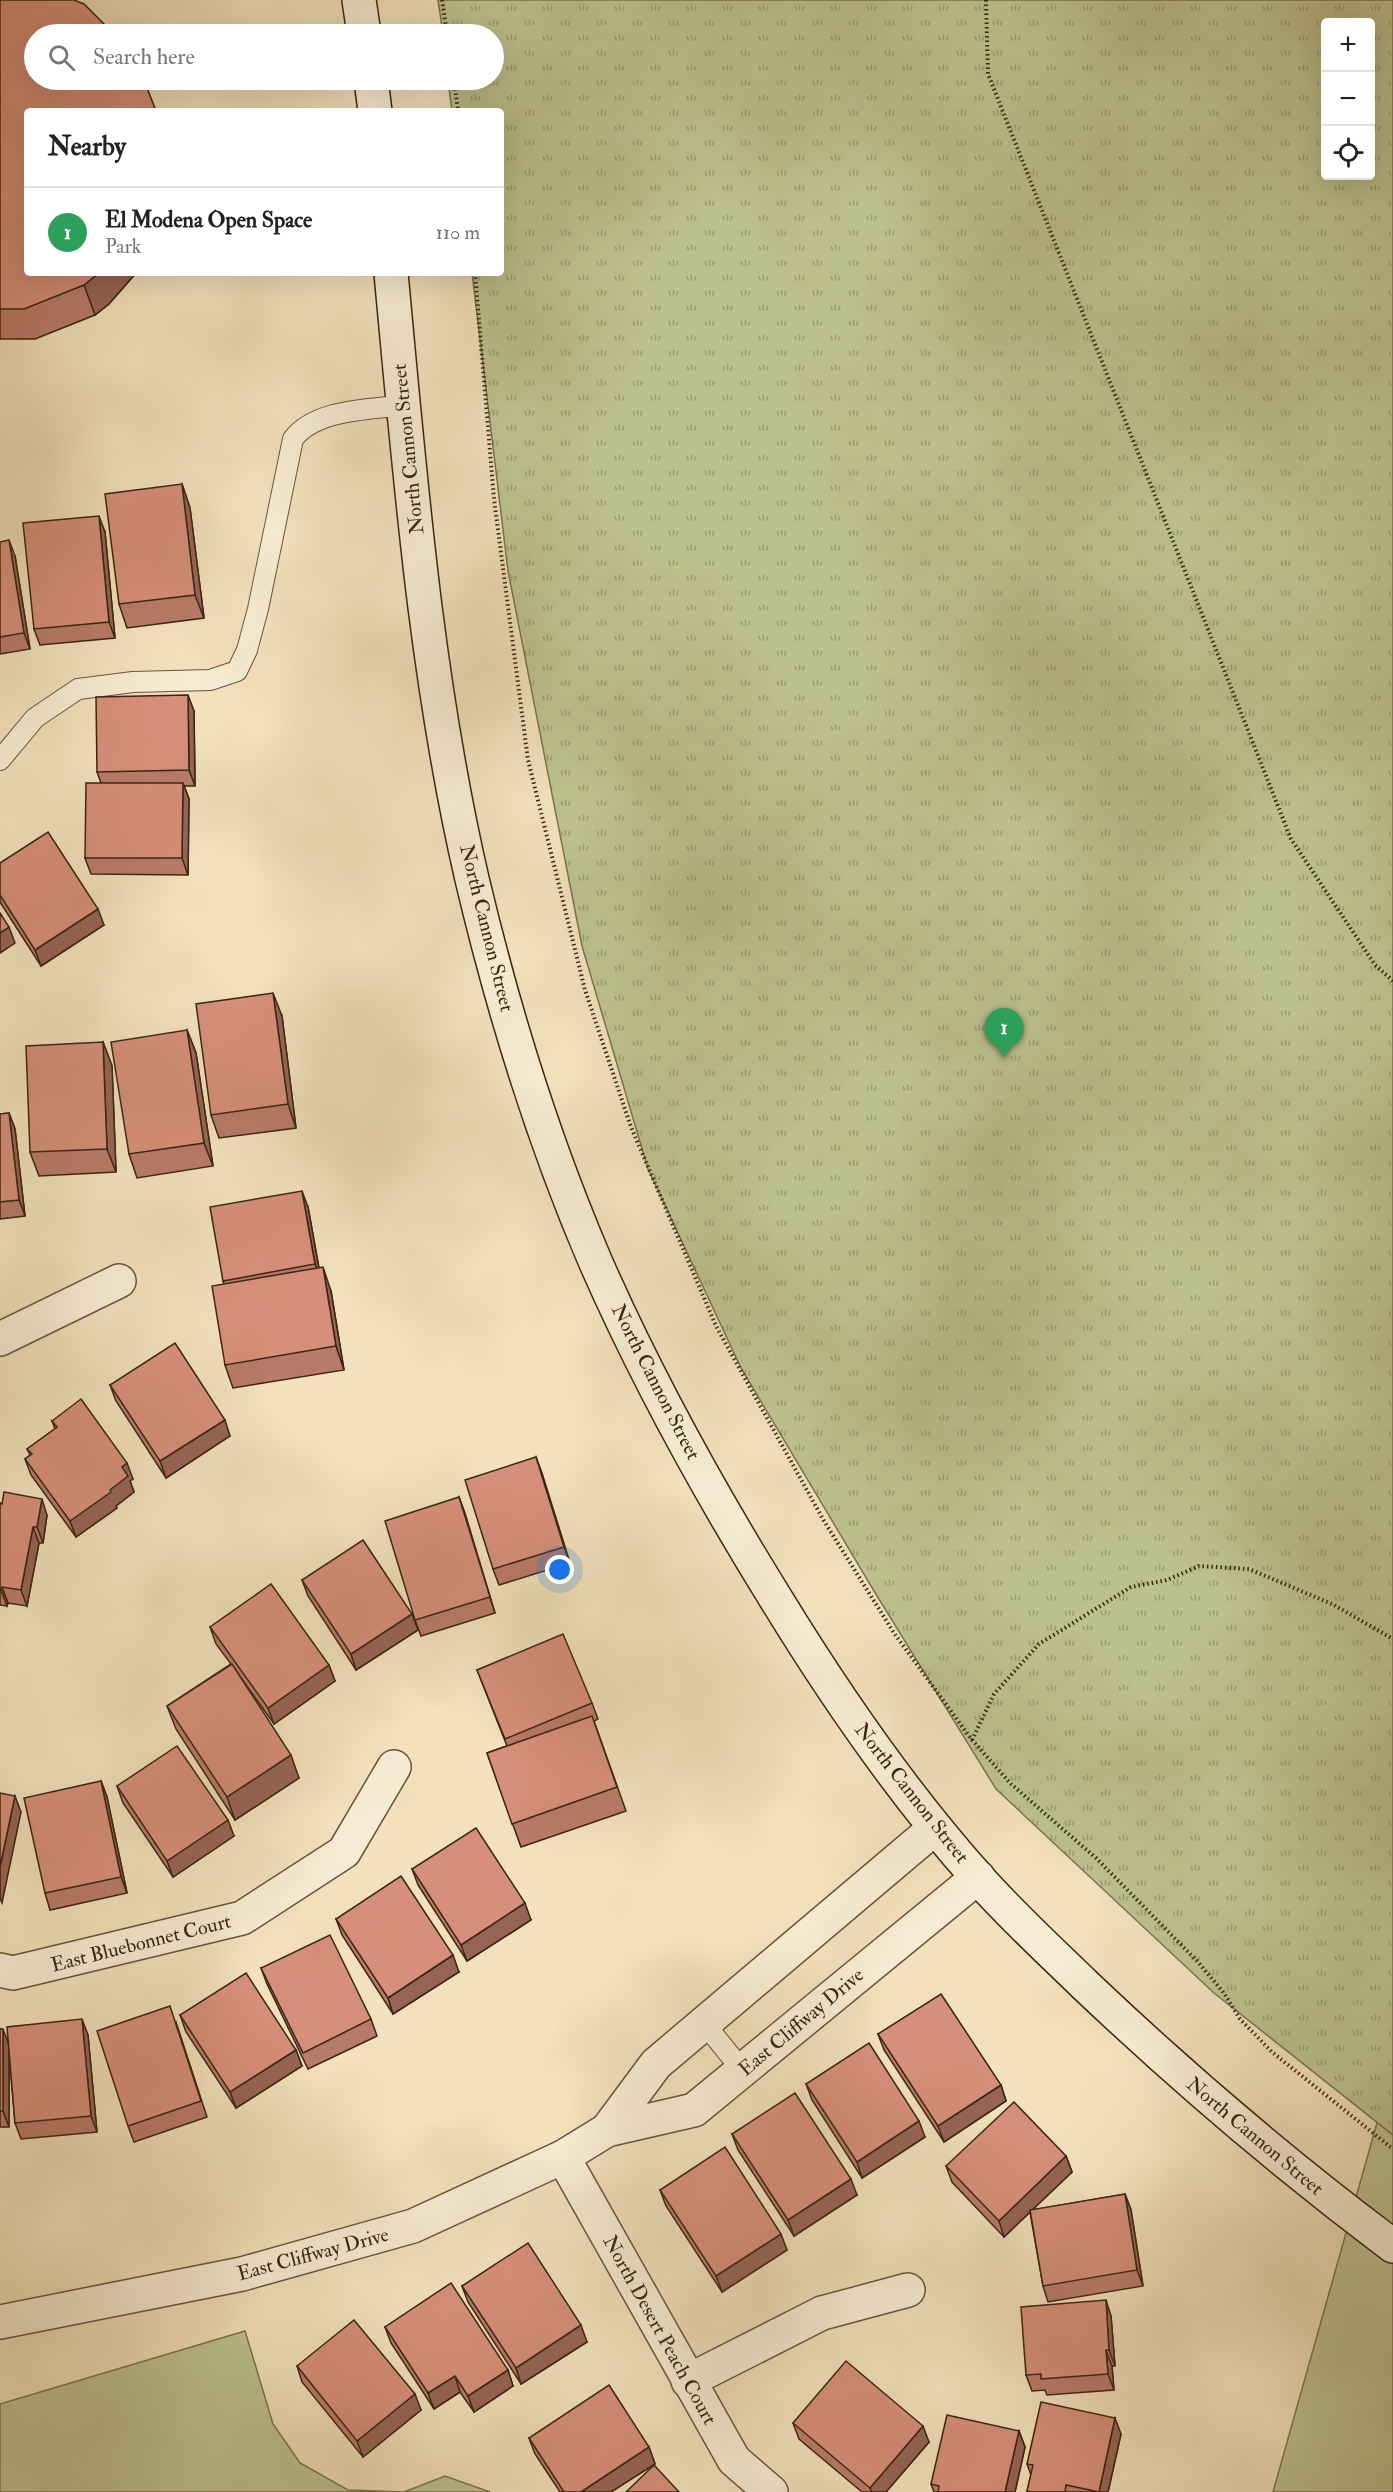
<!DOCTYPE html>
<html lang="en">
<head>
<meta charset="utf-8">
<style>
	:root { --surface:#fff; --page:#f6f6f6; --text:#222; --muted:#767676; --line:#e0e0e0; --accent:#2563eb }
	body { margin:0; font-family:"IM FELL Double Pica",serif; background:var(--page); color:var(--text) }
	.controls { position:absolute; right:18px; top:18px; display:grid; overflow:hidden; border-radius:6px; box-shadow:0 6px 24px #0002 }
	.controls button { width:54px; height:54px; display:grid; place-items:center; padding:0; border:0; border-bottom:2px solid var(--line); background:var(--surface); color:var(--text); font:30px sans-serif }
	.you { position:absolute; left:560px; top:1570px; width:21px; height:21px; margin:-15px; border:4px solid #fff; border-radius:50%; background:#1a73e8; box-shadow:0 0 0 9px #1a73e833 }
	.badge { display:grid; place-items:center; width:39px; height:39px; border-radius:50%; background:var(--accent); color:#fff; font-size:20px; font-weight:700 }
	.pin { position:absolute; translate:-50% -50px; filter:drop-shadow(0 2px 3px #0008) }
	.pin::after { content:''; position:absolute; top:32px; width:21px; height:18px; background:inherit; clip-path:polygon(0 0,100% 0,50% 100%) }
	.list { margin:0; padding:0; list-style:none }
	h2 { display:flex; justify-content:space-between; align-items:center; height:78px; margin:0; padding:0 24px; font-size:26px }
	h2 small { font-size:20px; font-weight:400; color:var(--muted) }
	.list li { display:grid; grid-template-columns:39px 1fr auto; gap:18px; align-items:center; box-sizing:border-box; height:90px; padding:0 24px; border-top:2px solid var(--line) }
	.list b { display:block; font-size:22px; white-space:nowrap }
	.list p { margin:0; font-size:20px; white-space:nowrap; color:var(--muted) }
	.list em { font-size:20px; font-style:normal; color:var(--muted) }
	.icon { flex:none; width:33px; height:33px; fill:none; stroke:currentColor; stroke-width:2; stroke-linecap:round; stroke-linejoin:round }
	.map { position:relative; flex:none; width:1393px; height:2492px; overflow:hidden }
	.search { position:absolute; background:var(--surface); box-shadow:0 6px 24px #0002; left:24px; top:24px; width:480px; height:66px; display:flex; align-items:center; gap:15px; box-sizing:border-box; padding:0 21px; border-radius:33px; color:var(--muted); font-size:22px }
	.panel { position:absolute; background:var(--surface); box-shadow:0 6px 24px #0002; left:24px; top:108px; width:480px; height:168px; border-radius:6px }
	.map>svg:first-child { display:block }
	.green { fill:#bcc28f; stroke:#7a7450; stroke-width:1.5 }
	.park { fill:url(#park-tufts); stroke:#7a7450; stroke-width:1.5; fill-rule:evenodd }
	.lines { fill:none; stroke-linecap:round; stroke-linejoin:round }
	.service-casing { stroke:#67543c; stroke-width:22 }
	.minor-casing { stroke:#67543c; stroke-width:36 }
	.secondary-casing { stroke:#392511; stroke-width:36 }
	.path { stroke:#392511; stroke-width:4; stroke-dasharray:1.5 3; stroke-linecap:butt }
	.service { stroke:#f7ecd3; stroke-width:20 }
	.minor { stroke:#f7ecd3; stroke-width:33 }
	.secondary { stroke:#f7ecd3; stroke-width:33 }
	.wall { fill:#b87b69; stroke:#392511; stroke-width:1.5 }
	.shaded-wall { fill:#966455; stroke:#392511; stroke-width:1.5 }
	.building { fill:#d68f7a; stroke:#392511; stroke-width:1.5 }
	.labels { text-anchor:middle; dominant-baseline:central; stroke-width:6; stroke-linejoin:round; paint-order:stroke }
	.street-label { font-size:20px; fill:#392511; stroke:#f7ecd3 }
</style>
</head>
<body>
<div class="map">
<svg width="1393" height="2492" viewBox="0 0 1393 2492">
	<defs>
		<pattern id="park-tufts" width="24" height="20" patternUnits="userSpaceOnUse" patternTransform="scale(1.5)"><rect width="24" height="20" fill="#bcc28f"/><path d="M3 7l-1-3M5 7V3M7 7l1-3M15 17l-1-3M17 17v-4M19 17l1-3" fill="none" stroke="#9a9d73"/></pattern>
	</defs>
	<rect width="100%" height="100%" fill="#f2e1bc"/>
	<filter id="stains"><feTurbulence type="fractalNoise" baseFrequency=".00333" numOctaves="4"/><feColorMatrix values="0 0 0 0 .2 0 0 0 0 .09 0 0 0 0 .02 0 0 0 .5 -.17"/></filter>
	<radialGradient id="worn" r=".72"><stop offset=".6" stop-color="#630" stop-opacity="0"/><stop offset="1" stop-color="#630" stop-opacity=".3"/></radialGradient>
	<g class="green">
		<polygon points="1393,2066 1393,2492 1273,2492"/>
		<polygon points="245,2331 273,2424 300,2463 348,2490 404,2492 445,2476 490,2492 0,2492 0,2404"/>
	</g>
	<path class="park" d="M438 0H1393V2135L1214 1993 996 1789 874 1591 741 1368 648 1169 582 946 508 571 472 273H501V111H452L448 80H494V34H443ZM1326 22H1370V176H1326Z"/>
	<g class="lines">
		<defs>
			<g id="service">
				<path d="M0 760 35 718 78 689 133 682 210 680 237 671 247 650 258 609 293 439C316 409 368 410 404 405"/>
				<polyline points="704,2023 742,2070"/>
			</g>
			<g id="minor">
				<polyline points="0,1339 119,1281"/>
				<polyline points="0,1970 13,1973 242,1918 344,1852 394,1767"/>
				<polyline points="607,2130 656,2064 935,1828"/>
				<polyline points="563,2157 734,2460 771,2492"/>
				<polyline points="0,2322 242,2274 413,2226 563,2157 607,2130 694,2110 978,1877"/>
				<polyline points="688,2381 822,2313 908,2290"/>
			</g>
			<g id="secondary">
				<polyline points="359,0 364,34"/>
				<polyline points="371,80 375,111"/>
				<path d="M391 273C410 476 426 680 472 879 503 1010 543 1140 596 1263 647 1379 709 1491 776 1599 836 1697 902 1793 979 1879 1012 1916 1049 1950 1085 1985 1183 2078 1285 2165 1393 2246"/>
			</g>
		</defs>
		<use href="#service" class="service-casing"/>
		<use href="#minor" class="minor-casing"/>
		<use href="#secondary" class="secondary-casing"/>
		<g class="path">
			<polyline points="442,0 447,34"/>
			<polyline points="986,0 988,74 1291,839 1375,965 1393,981"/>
			<polyline points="454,80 458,111"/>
			<polyline points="475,273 494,499 528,760 585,990 631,1127 716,1326 824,1521 894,1633 972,1740 1011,1784 1096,1858 1197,1961 1224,1993 1240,2019 1272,2052 1393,2149"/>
			<polyline points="972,1740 994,1694 1039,1644 1131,1587 1167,1580 1199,1566 1249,1569 1332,1604 1393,1639"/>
		</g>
		<use href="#service" class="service"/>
		<use href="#minor" class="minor"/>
		<use href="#secondary" class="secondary"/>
	</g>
	<g class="wall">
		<polygon points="0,0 27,273 136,273 109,304 95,315 35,339 0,339"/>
		<polygon points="182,484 190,508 204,618 127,628 119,604"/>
		<polygon points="105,532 115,638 40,645 34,629"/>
		<polygon points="0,542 15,556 30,649 0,654"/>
		<polygon points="194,711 195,786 184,786 189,799 188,875 91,874 85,858 101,783 97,772"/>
		<polygon points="0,863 104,925 41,966 0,902"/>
		<polygon points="282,1016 296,1128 219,1138 211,1115"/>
		<polygon points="187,1030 196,1053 213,1166 137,1178 129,1154"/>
		<polygon points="103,1042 112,1066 116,1172 39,1176 30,1152"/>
		<polygon points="9,1113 15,1129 25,1216 0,1219 0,1114"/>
		<polygon points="308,1207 319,1268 331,1291 344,1370 233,1388 225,1365 224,1284 223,1281"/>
		<polygon points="110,1385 230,1436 166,1478 116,1401"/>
		<polygon points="52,1421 133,1479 130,1481 134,1492 116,1506 117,1508 76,1537 31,1475 25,1459 30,1455 27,1449 55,1429"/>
		<polygon points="536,1457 570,1563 499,1585 493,1569"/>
		<polygon points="459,1497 495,1613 421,1636 415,1620"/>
		<polygon points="0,1503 47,1515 43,1543 39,1543 27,1606 8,1603 7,1606 0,1605"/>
		<polygon points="302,1580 412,1614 418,1630 356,1670 308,1596"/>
		<polygon points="210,1627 329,1665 335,1681 274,1724 241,1678 299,1778 235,1820 176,1729 167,1706 231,1664 216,1644"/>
		<polygon points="477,1670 592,1703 598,1719 594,1721 626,1811 521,1847 487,1753 507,1746"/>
		<polygon points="101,1781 107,1797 127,1893 50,1910 45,1893"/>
		<polygon points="117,1786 234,1836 173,1877 123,1803"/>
		<polygon points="412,1869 531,1920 467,1961 418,1885"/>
		<polygon points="336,1919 459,1972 393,2014 342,1935"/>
		<polygon points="261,1968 371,2019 377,2036 308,2069 267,1984"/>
		<polygon points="180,2015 296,2050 302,2066 236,2108 186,2032"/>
		<polygon points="176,2022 207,2117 134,2142 128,2126"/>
		<polygon points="0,2029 8,2042 88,2035 97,2132 21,2139 15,2123 9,2053 9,2127 0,2127"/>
		<polygon points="878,2034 1001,2085 1006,2101 944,2142 884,2050"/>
		<polygon points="806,2084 925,2137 862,2178 812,2100"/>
		<polygon points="732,2134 857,2195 794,2236 738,2150"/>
		<polygon points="1066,2156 1072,2172 1032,2210 1125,2194 1131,2210 1143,2286 1048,2302 1043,2286 1030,2212 1004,2237 952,2182 946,2166"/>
		<polygon points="660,2190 787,2250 722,2292 666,2206"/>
		<polygon points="462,2286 587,2342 521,2384 468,2302"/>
		<polygon points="1111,2316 1115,2366 1112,2366 1114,2390 1047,2395 1045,2390 1032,2391 1026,2375"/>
		<polygon points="385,2327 508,2370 513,2386 474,2412 460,2392 434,2409 391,2343"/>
		<polygon points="297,2366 421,2410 363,2457 302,2382"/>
		<polygon points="793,2423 929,2442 886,2492 862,2492 799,2439"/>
		<polygon points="1019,2431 1025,2447 1015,2492 934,2492 931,2484"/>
		<polygon points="1121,2434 1108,2492 1027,2492 1031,2475 1027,2464"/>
		<polygon points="529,2438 649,2447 655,2464 611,2492 560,2492 535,2454"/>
	</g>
	<g class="shaded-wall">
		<polygon points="99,273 136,273 109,304 95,315 84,285"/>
		<polygon points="182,484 190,508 204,618 195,595"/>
		<polygon points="99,516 105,532 115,638 109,622"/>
		<polygon points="9,540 15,556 30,649 24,633"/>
		<polygon points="188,695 194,711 195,786 189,770"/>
		<polygon points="183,783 189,799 188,875 182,858"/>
		<polygon points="98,909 104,925 41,966 35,950"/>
		<polygon points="9,927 15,943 0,953 0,933"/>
		<polygon points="273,993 282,1016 296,1128 288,1104"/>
		<polygon points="187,1030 196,1053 213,1166 204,1143"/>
		<polygon points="103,1042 112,1066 116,1172 107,1149"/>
		<polygon points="9,1113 15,1129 25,1216 19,1200"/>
		<polygon points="302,1191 308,1207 321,1280 315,1264"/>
		<polygon points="323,1267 331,1291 344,1370 336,1346"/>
		<polygon points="225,1420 230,1436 166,1478 160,1461"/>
		<polygon points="536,1457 542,1473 570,1563 564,1547"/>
		<polygon points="127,1463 133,1479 130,1481 134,1492 116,1506 117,1508 76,1537 70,1521 110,1490 122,1467"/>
		<polygon points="459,1497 465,1513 495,1613 490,1597"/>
		<polygon points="42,1499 47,1515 43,1543 37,1527"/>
		<polygon points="33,1527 39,1543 27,1606 21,1590"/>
		<polygon points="2,1587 8,1603 7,1606 1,1590"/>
		<polygon points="412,1614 418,1630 356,1670 351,1654"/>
		<polygon points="329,1665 335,1681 274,1724 268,1708"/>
		<polygon points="291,1755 299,1778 235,1820 227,1797"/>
		<polygon points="101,1781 107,1797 127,1893 121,1877"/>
		<polygon points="15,1796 21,1812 2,1903 0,1898 0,1867"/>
		<polygon points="228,1820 234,1836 173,1877 167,1861"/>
		<polygon points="525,1903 531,1920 467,1961 461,1945"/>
		<polygon points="453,1955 459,1972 393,2014 388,1998"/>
		<polygon points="82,2019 88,2035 97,2132 91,2116"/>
		<polygon points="3,2029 9,2045 9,2127 3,2111"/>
		<polygon points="296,2050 302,2066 236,2108 230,2092"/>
		<polygon points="1001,2085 1006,2101 944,2142 938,2126"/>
		<polygon points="919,2121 925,2137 862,2178 857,2162"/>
		<polygon points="1066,2156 1072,2172 1004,2237 999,2221"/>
		<polygon points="851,2179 857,2195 794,2236 788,2220"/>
		<polygon points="1125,2194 1131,2210 1143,2286 1137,2270"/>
		<polygon points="781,2234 787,2250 722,2292 716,2276"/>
		<polygon points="1106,2300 1111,2316 1115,2366 1109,2350"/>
		<polygon points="581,2325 587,2342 521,2384 516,2368"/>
		<polygon points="1106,2350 1112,2366 1114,2390 1108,2374"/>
		<polygon points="508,2370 513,2386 474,2412 468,2396"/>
		<polygon points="455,2376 460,2392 434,2409 428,2393"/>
		<polygon points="415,2394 421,2410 363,2457 357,2441"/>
		<polygon points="1115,2418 1121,2434 1108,2492 1099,2492"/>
		<polygon points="923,2426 929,2442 886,2492 872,2492 870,2488"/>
		<polygon points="1019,2431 1025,2447 1015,2492 1005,2492"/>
		<polygon points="649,2447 655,2464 611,2492 581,2492"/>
	</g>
	<g class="building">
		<polygon points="0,0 74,0 84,4 114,34 34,34 34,80 144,80 156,111 27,111 27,273 99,273 84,285 24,309 0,309"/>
		<polygon points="182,484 195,595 119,604 105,494"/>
		<polygon points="99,516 109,622 34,629 23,523"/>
		<polygon points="9,540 24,633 0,637 0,542"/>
		<polygon points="188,695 189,770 97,772 96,697"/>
		<polygon points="86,783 183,783 182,858 85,858"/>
		<polygon points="48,832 98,909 35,950 0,895 0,863"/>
		<polygon points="0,913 9,927 0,933"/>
		<polygon points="273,993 288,1104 211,1115 196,1004"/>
		<polygon points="187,1030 204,1143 129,1154 111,1042"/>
		<polygon points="103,1042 107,1149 30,1152 26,1046"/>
		<polygon points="9,1113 19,1200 0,1202 0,1114"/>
		<polygon points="302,1191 315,1264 223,1281 210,1207"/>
		<polygon points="323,1267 336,1346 225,1365 212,1286"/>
		<polygon points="175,1343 225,1420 160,1461 110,1385"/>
		<polygon points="81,1399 127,1463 122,1467 128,1476 110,1490 111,1492 70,1521 25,1459 32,1454 27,1449 57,1427 52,1421"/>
		<polygon points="536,1457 564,1547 493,1569 465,1480"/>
		<polygon points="4,1492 42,1499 37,1527 33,1527 21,1590 2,1587 1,1590 0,1590 0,1503 2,1504"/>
		<polygon points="459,1497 490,1597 415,1620 385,1521"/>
		<polygon points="363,1540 412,1614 351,1654 302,1580"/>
		<polygon points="271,1584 329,1665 268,1708 210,1627"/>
		<polygon points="563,1634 592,1703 505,1739 477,1670"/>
		<polygon points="232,1664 291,1755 227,1797 167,1706"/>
		<polygon points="592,1716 617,1787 512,1824 487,1753"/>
		<polygon points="177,1746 228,1820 167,1861 117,1786"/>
		<polygon points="101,1781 121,1877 45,1893 24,1798"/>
		<polygon points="0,1793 15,1796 0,1867"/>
		<polygon points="476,1828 525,1903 461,1945 412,1869"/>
		<polygon points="401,1876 453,1955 388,1998 336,1919"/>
		<polygon points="330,1935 371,2019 303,2053 261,1968"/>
		<polygon points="246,1973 296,2050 230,2092 180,2015"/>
		<polygon points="941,1994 1001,2085 938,2126 878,2034"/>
		<polygon points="170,2006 201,2101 128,2126 97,2031"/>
		<polygon points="82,2019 91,2116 15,2123 7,2027"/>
		<rect x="0" y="2029" width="3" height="82"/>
		<polygon points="869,2043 919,2121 857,2162 806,2084"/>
		<polygon points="795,2093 851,2179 788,2220 732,2134"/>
		<polygon points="1014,2102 1066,2156 999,2221 946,2166"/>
		<polygon points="725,2147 781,2234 716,2276 660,2190"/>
		<polygon points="1125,2194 1137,2270 1043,2286 1030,2210"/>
		<polygon points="528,2243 581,2325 516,2368 462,2286"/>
		<polygon points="451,2283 508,2370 468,2396 455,2376 428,2393 385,2327"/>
		<polygon points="1106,2300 1109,2350 1106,2350 1108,2374 1041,2379 1041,2374 1026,2375 1021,2307"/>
		<polygon points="354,2320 415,2394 357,2441 297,2366"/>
		<polygon points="846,2361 923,2426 870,2488 793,2423"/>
		<polygon points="609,2385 649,2447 581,2492 564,2492 529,2438"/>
		<polygon points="1041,2402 1115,2418 1099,2492 1066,2485 1065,2492 1031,2492 1027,2491 1033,2465 1027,2464"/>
		<polygon points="947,2415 1019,2431 1005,2492 938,2492 939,2486 931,2484"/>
		<polygon points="654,2465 679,2492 626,2492"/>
	</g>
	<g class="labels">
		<g class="street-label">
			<text transform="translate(408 449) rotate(-96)">North Cannon Street</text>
			<text transform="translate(487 928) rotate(76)">North Cannon Street</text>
			<text transform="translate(656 1382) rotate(63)">North Cannon Street</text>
			<text transform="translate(912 1793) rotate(52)">North Cannon Street</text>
			<text transform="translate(141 1943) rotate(-14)">East Bluebonnet Court</text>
			<text transform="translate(801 2022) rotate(-40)">East Cliffway Drive</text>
			<text transform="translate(1255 2136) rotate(40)">North Cannon Street</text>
			<text transform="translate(313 2254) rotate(-15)">East Cliffway Drive</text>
			<text transform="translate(660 2330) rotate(61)">North Desert Peach Court</text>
		</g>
	</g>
	<rect width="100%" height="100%" filter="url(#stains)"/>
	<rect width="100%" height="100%" fill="url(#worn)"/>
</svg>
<div class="controls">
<button>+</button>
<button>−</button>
<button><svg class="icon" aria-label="locate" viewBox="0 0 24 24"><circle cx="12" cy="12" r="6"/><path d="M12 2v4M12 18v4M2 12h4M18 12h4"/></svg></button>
</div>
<div class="you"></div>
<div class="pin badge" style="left:1004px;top:1058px;background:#2e9e5b">1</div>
<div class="search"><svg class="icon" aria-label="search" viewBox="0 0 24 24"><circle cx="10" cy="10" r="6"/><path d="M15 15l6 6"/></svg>Search here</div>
<section class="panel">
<h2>Nearby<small></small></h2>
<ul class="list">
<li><span class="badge" style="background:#2e9e5b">1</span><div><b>El Modena Open Space</b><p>Park</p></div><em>110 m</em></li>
</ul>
</section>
</div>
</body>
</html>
